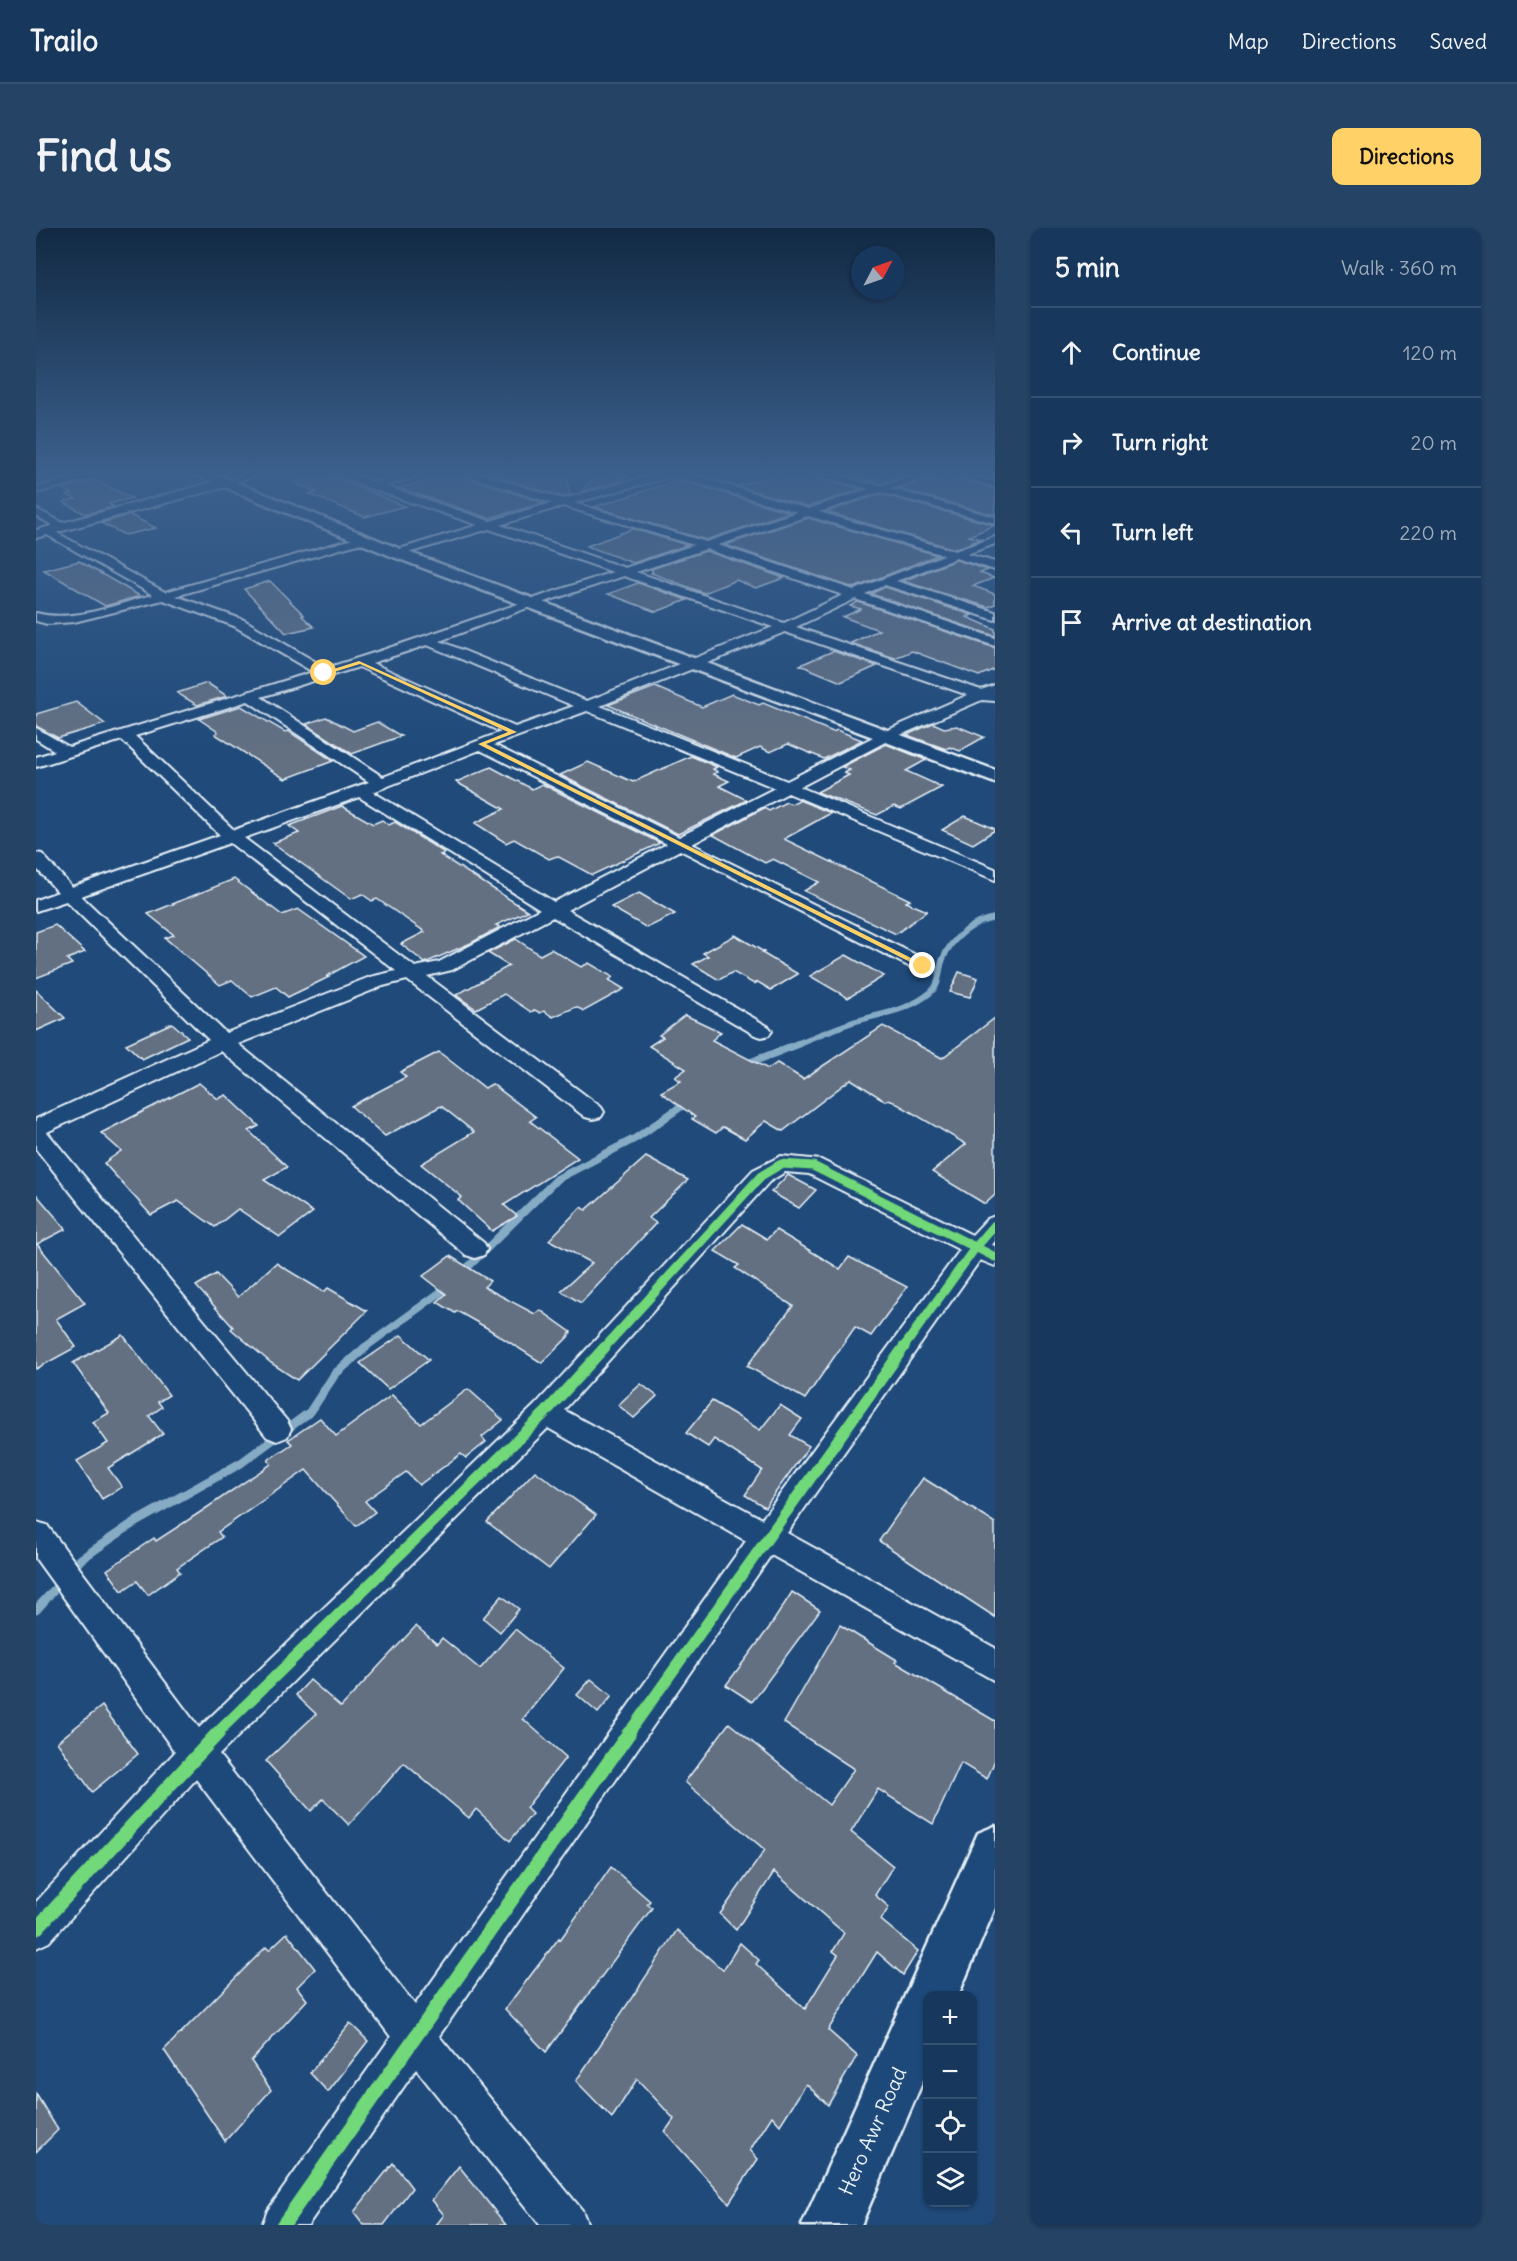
<!DOCTYPE html>
<html lang="en">
<head>
<meta charset="utf-8">
<style>
	:root { --surface:#17385c; --page:#244365; --text:#f1f3f6; --muted:#9eacbb; --line:#365272; --accent:#ffd166 }
	body { margin:0; font-family:Delius,sans-serif; background:var(--page); color:var(--text) }
	.controls { position:absolute; right:18px; bottom:18px; display:grid; overflow:hidden; border-radius:12px; box-shadow:0 2px 4px #0004 }
	.controls button { width:54px; height:54px; display:grid; place-items:center; padding:0; border:0; border-bottom:2px solid var(--line); background:var(--surface); color:var(--text); font:30px sans-serif }
	.compass { position:absolute; left:815px; top:18px; width:54px; height:54px; border-radius:50%; background:var(--surface); box-shadow:0 2px 4px #0004; rotate:49deg }
	.stop { position:absolute; width:18px; height:18px; margin:-14px; border:4px solid #ffd166; border-radius:50%; background:#fff }
	.stop.end { background:#ffd166; border-color:#fff; box-shadow:0 2px 6px #0008 }
	.list { margin:0; padding:0; list-style:none }
	h2 { display:flex; justify-content:space-between; align-items:center; height:78px; margin:0; padding:0 24px; font-size:26px }
	h2 small { font-size:20px; font-weight:400; color:var(--muted) }
	.list li { display:grid; grid-template-columns:39px 1fr auto; gap:18px; align-items:center; box-sizing:border-box; height:90px; padding:0 24px; border-top:2px solid var(--line) }
	.list b { display:block; font-size:22px; white-space:nowrap }
	.list em { font-size:20px; font-style:normal; color:var(--muted) }
	.icon { flex:none; width:33px; height:33px; fill:none; stroke:currentColor; stroke-width:2; stroke-linecap:round; stroke-linejoin:round }
	.map { position:relative; flex:none; width:959px; height:1997px; overflow:hidden; border-radius:12px }
	header { display:flex; align-items:center; gap:36px; box-sizing:border-box; height:84px; padding:0 30px; background:var(--surface); border-bottom:2px solid var(--line) }
	header strong { font-size:28px }
	nav { display:flex; gap:33px; margin-inline-start:auto; font-size:21px }
	.intro { display:flex; align-items:center; justify-content:space-between; box-sizing:border-box; height:144px; padding:0 36px }
	h1 { margin:0; font-size:42px }
	.button { padding:15px 27px; border-radius:12px; background:var(--accent); color:#111; font-size:21px; font-weight:700 }
	main { display:flex; gap:36px; padding:0 36px }
	aside { flex:1; background:var(--surface); border-radius:12px; box-shadow:0 2px 4px #0004 }
	.map>svg:first-child { display:block }
	.lines { fill:none; stroke-linecap:round; stroke-linejoin:round }
	.stream-far2 { stroke:#86abc4; stroke-width:6 }
	.stream-far1 { stroke:#86abc4; stroke-width:8 }
	.stream { stroke:#86abc4; stroke-width:9 }
	.building { fill:#637082; stroke:#e8f1f8; stroke-width:1.5 }
	.minor-casing { stroke:#e8f1f8; stroke-width:4 }
	.tertiary-casing { stroke:#e8f1f8; stroke-width:4 }
	.secondary-casing { stroke:#e8f1f8; stroke-width:5 }
	.minor { fill:#1f4a7a; fill-rule:evenodd }
	.tertiary { fill:#1f4a7a; fill-rule:evenodd }
	.secondary { fill:#1f4a7a; fill-rule:evenodd }
	.cycleway-far2-casing { stroke:#1f4a7a; stroke-width:13 }
	.cycleway-far1-casing { stroke:#1f4a7a; stroke-width:15 }
	.cycleway-casing { stroke:#1f4a7a; stroke-width:18 }
	.cycleway-far2 { stroke:#71d979; stroke-width:9 }
	.cycleway-far1 { stroke:#71d979; stroke-width:11 }
	.cycleway { stroke:#71d979; stroke-width:14 }
	.route { fill:#ffd166 }
	.labels { text-anchor:middle; dominant-baseline:central; stroke-width:6; stroke-linejoin:round; paint-order:stroke }
	.near-street-label { font-size:20px; fill:#e8f1f8; stroke:#1f4a7a }
</style>
</head>
<body>
<header>
<strong>Trailo</strong>
<nav><a>Map</a><a>Directions</a><a>Saved</a></nav>
</header>
<div class="intro"><h1>Find us</h1><a class="button">Directions</a></div>
<main>
<div class="map">
<svg width="959" height="1997" viewBox="0 0 959 1997">
	<rect width="100%" height="100%" fill="#1f4a7a"/>
	<filter id="ink" filterUnits="userSpaceOnUse"><feTurbulence type="fractalNoise" baseFrequency=".0167" numOctaves="2"/><feDisplacementMap in="SourceGraphic" scale="12" xChannelSelector="R" yChannelSelector="G"/><feConvolveMatrix kernelMatrix="1 2 1 2 8 2 1 2 1" color-interpolation-filters="sRGB"/></filter>
	<g filter="url(#ink)">
		<g class="lines">
			<path class="stream-far2" d="M758 817C777 809 795 802 814 795 841 786 872 784 895 764 905 756 902 742 907 731 915 710 938 693 959 690"/>
			<g class="stream-far1">
				<polyline points="708,837 762,816"/>
				<polyline points="426,1045 521,951 600,910 653,873"/>
				<polyline points="328,1120 413,1058"/>
			</g>
			<g class="stream">
				<polyline points="35,1343 45,1331 96,1296 205,1235 274,1184 299,1146 330,1119"/>
				<polyline points="0,1382 27,1352"/>
			</g>
		</g>
		<g class="building">
			<polygon points="446,244 530,244 534,267 527,269"/>
			<polygon points="563,244 593,247 584,253 545,264"/>
			<polygon points="748,244 774,244 776,248 825,261 772,279 701,258"/>
			<polygon points="794,244 887,244 846,255"/>
			<polygon points="903,244 959,261 959,287 863,261 901,248"/>
			<polygon points="424,245 426,248 508,275 453,290 363,260"/>
			<polygon points="292,247 369,278 329,289 273,266 280,264 258,255"/>
			<polygon points="58,252 96,270 73,276 78,279 49,286 27,274 40,271 31,267 37,266 26,261"/>
			<polygon points="643,252 753,284 670,312 558,279"/>
			<polygon points="844,266 958,297 959,297 933,308 945,311 919,321 791,284"/>
			<polygon points="94,287 120,300 89,307 65,295"/>
			<polygon points="772,290 901,327 818,360 689,317"/>
			<polygon points="596,301 597,301 651,317 597,335 551,318"/>
			<polygon points="670,323 748,350 720,360 700,352 668,365 615,345 617,344 615,341"/>
			<polygon points="920,332 952,342 944,345 958,350 937,358 959,366 959,376 952,379 867,353"/>
			<polygon points="43,333 104,368 69,378 8,342"/>
			<polygon points="234,353 268,387 266,388 278,399 250,405 208,361"/>
			<polygon points="602,355 651,372 620,384 572,366"/>
			<polygon points="849,359 936,387 931,389 959,401 959,408 835,366"/>
			<polygon points="822,374 959,420 959,441 943,448 876,423 859,430 815,415 843,402 807,389 825,381 814,378"/>
			<polygon points="797,423 841,438 805,454 764,437"/>
			<polygon points="171,455 191,468 161,477 141,465"/>
			<polygon points="619,459 666,479 696,466 723,477 727,475 797,504 801,502 826,512 788,531 752,516 734,524 724,519 700,530 572,477"/>
			<polygon points="40,474 69,496 22,510 0,498 0,486"/>
			<polygon points="205,478 249,504 252,503 297,533 249,551 179,506 182,504 163,491"/>
			<polygon points="290,489 317,503 341,494 365,508 316,526 270,496"/>
			<polygon points="897,495 908,500 921,498 948,509 924,523 914,519 910,521 871,507"/>
			<polygon points="850,516 890,532 870,543 906,559 865,581 858,578 841,587 781,564 813,547 808,545 814,542 806,539"/>
			<polygon points="655,528 681,539 677,541 682,544 677,546 693,553 683,558 711,572 642,606 524,547 552,534 597,554"/>
			<polygon points="455,539 496,561 506,556 624,615 556,647 521,628 513,631 478,611 470,615 439,595 468,581 420,554"/>
			<polygon points="763,572 795,585 748,611 874,672 870,674 891,683 860,706 768,663 783,654 737,631 729,635 677,607 728,580 733,583 750,574 755,576"/>
			<polygon points="306,578 337,596 346,592 353,597 359,594 409,625 404,627 492,683 460,697 464,699 435,715 389,735 365,716 389,704 341,671 336,673 326,666 315,671 237,615 263,605 253,598"/>
			<polygon points="929,588 959,601 959,602 937,616 906,602"/>
			<polygon points="198,651 246,687 262,681 328,728 291,748 293,749 252,769 240,759 216,769 196,752 184,757 129,710 138,707 112,686"/>
			<polygon points="603,665 639,686 611,700 575,679"/>
			<polygon points="19,697 49,724 31,731 36,736 0,750 0,704"/>
			<polygon points="699,707 728,724 726,725 762,746 735,762 722,754 718,756 697,744 683,752 657,736 672,728 667,725"/>
			<polygon points="480,711 504,727 515,721 545,739 553,735 577,749 573,752 588,761 548,783 540,779 517,789 508,783 504,785 499,782 495,784 468,766 440,781 420,767 473,738 452,725"/>
			<polygon points="810,727 848,748 812,770 774,748"/>
			<polygon points="923,744 942,750 934,769 914,764"/>
			<polygon points="0,762 29,790 0,803"/>
			<polygon points="649,787 685,804 676,812 732,841 741,835 767,851 847,798 906,830 959,790 959,967 949,976 896,944 930,916 853,871 849,873 815,851 747,903 730,893 709,911 687,899 680,905 656,891 659,889 625,864 645,853 639,849 650,841 613,818 627,809 623,807"/>
			<polygon points="136,795 152,809 106,831 90,816"/>
			<polygon points="403,824 449,860 456,856 500,889 494,893 542,930 468,977 481,988 456,1003 422,972 426,969 385,936 438,904 405,878 349,908 315,878 370,849 364,844"/>
			<polygon points="163,855 182,871 190,867 223,898 213,903 251,939 228,952 277,984 244,1009 202,981 179,999 142,973 115,987 68,935 85,923 65,905"/>
			<polygon points="610,929 652,952 613,990 620,995 545,1075 525,1063 556,1035 513,1012 545,979 550,982"/>
			<polygon points="752,947 780,962 763,980 735,964"/>
			<polygon points="0,966 30,1001 1,1016 49,1075 20,1091 40,1119 0,1141"/>
			<polygon points="706,996 731,1011 740,1002 804,1041 813,1029 871,1059 835,1108 819,1099 769,1171 711,1138 757,1078 699,1040 703,1037 679,1023"/>
			<polygon points="414,1028 454,1053 448,1059 499,1086 504,1082 535,1104 532,1109 506,1135 451,1100 421,1083 419,1085 401,1074 410,1066 387,1048"/>
			<polygon points="240,1035 288,1064 292,1060 331,1083 261,1152 235,1135 195,1101 197,1099 160,1058 180,1046 202,1069"/>
			<polygon points="87,1107 133,1167 122,1174 126,1179 113,1188 127,1206 72,1240 86,1259 66,1271 41,1233 72,1215 57,1194 73,1185 37,1135"/>
			<polygon points="365,1107 393,1132 352,1161 324,1135"/>
			<polygon points="605,1156 621,1168 598,1190 582,1177"/>
			<polygon points="432,1161 467,1192 446,1209 450,1214 430,1230 425,1226 383,1257 370,1244 329,1273 339,1284 320,1298 270,1242 182,1304 186,1309 141,1340 144,1344 112,1367 101,1353 86,1363 71,1342 118,1310 120,1313 166,1283 235,1236 232,1232 256,1216 252,1212 284,1190 300,1208 356,1167 385,1196"/>
			<polygon points="676,1173 724,1202 744,1177 766,1191 754,1207 773,1218 729,1279 709,1267 726,1242 678,1211 672,1219 650,1205"/>
			<polygon points="499,1243 560,1287 513,1341 451,1294"/>
			<polygon points="887,1250 959,1295 959,1389 843,1313"/>
			<polygon points="756,1364 784,1382 716,1474 690,1457 733,1400"/>
			<polygon points="466,1368 483,1381 464,1404 447,1390"/>
			<polygon points="804,1397 861,1432 859,1434 959,1493 959,1532 951,1551 925,1535 897,1596 842,1561 815,1604 857,1638 839,1667 853,1679 845,1692 882,1723 867,1747 841,1724 792,1802 821,1828 792,1877 770,1856 744,1897 736,1888 714,1922 722,1931 693,1975 629,1904 638,1891 601,1851 576,1890 540,1853 641,1702 687,1742 704,1715 723,1732 720,1736 769,1781 802,1727 797,1723 808,1705 738,1644 700,1702 684,1686 729,1622 649,1554 693,1495 793,1577 818,1541 748,1495"/>
			<polygon points="380,1398 401,1416 406,1410 444,1441 479,1401 528,1440 487,1491 530,1529 490,1580 496,1586 474,1613 440,1581 433,1590 368,1535 313,1597 287,1571 275,1583 230,1533 280,1486 260,1467 274,1452 305,1479"/>
			<polygon points="555,1451 576,1468 562,1485 541,1467"/>
			<polygon points="66,1478 102,1526 56,1564 21,1514"/>
			<polygon points="575,1639 614,1673 611,1676 616,1680 510,1824 469,1781 523,1710 524,1712"/>
			<polygon points="251,1705 279,1741 261,1759 271,1772 215,1833 235,1862 189,1913 128,1822 230,1719 233,1722"/>
			<polygon points="314,1795 332,1813 292,1864 274,1845"/>
			<polygon points="0,1866 22,1902 0,1924"/>
			<polygon points="357,1935 376,1960 348,1997 328,1997 318,1984"/>
			<polygon points="423,1938 470,1997 400,1997 408,1987 396,1972"/>
		</g>
		<g class="lines">
			<defs>
				<g id="minor">
					<polygon points="63,244 79,244 0,265 0,259"/>
					<polygon points="214,244 228,244 188,258 183,255"/>
					<path d="M295 244H309L339 254 375 244H390L389 246 349 258 454 293 516 275 427 246 426 244H440L527 271 628 244H647L772 281 833 261 777 246 776 244C799 244 819 254 841 257 854 259 881 244 901 244L900 246 855 261 959 289V295L844 264 783 284 919 323 959 309V316L931 326 959 334V342L920 330 860 353 959 384V392L849 357 829 366 959 410V418L819 371 760 399 945 462 959 457V473L946 472 855 511 764 559 959 641V652L752 565 656 616 894 734 897 738 894 742H880L644 622 531 682 733 799 736 803 733 807 726 809 719 807 517 689 416 742 391 748 565 879 568 884 565 889 557 891 549 889 371 752 347 758 202 816 448 1015 451 1021 448 1027 439 1030 430 1027 185 823 11 904 251 1193 255 1201 251 1209 241 1213 231 1209 0 921V891L173 812 30 673 0 683V672L22 664 0 640V625L6 626 36 659 184 607 86 512 0 539V529L19 523 0 511V500L33 519 277 444 198 398 127 372 38 394 11 396 0 393V385C39 395 79 376 117 367L4 303 10 300 14 301 129 364 324 309H332V313L140 368 208 392 290 440C386 411 481 375 577 344L453 301 365 327H357V323L442 297 333 260ZM637 248 761 284 670 314 538 275ZM527 278 658 317 589 340 464 297ZM772 288 908 327 818 362 682 317ZM670 321 807 367 748 395 600 344ZM588 348 737 399 551 473 404 413 499 377ZM749 404 932 467 845 505 751 553 564 478ZM391 417 538 478 479 499 336 435ZM323 439 465 504 347 549 225 469ZM212 473 333 554 198 602 99 508ZM551 483 739 560 643 609 458 517ZM444 522 631 616 518 674 337 564ZM323 569 504 681 403 734 379 739 208 610ZM194 615 360 743 334 749 190 805 45 668Z"/>
					<polygon points="907,244 922,244 959,253 959,259"/>
					<polygon points="0,281 31,297 33,299 31,301 23,301 0,288"/>
					<path d="M745 928 785 932 936 1007 951 991 959 988V1013L956 1017 959 1018V1038L944 1032 751 1305 959 1420V1453L735 1327 403 1808 546 1982 552 1997H504L380 1841 272 1997H226L232 1982 355 1809 160 1551 13 1714 0 1720V1674L139 1524 0 1331V1294L11 1297 163 1500 499 1177 717 942ZM749 944 773 946 924 1022 726 1291 528 1182 733 954ZM512 1200 710 1313 379 1777 183 1527Z"/>
				</g>
				<polygon id="tertiary" points="188,251 193,252 194,255 193,258 0,310 0,302"/>
				<g id="secondary">
					<polygon points="157,244 175,244 367,322 959,542 959,555 355,328 159,247"/>
					<polygon points="959,1598 959,1680 922,1768 892,1768 892,1841 825,1997 766,1997 942,1605"/>
				</g>
			</defs>
			<use href="#minor" class="minor-casing"/>
			<use href="#tertiary" class="tertiary-casing"/>
			<use href="#secondary" class="secondary-casing"/>
			<use href="#minor" class="minor"/>
			<use href="#tertiary" class="tertiary"/>
			<use href="#secondary" class="secondary"/>
			<defs>
				<g id="cycleway-far2">
					<polyline points="568,1120 725,948 745,936 777,938 959,1029"/>
					<polyline points="867,1120 939,1020 959,997"/>
				</g>
				<g id="cycleway-far1">
					<polyline points="180,1506 509,1185 569,1119"/>
					<polyline points="592,1506 868,1119"/>
				</g>
				<g id="cycleway">
					<polyline points="0,1701 182,1505"/>
					<polyline points="247,1997 593,1505"/>
				</g>
			</defs>
			<use href="#cycleway-far2" class="cycleway-far2-casing"/>
			<use href="#cycleway-far1" class="cycleway-far1-casing"/>
			<use href="#cycleway" class="cycleway-casing"/>
			<use href="#cycleway-far2" class="cycleway-far2"/>
			<use href="#cycleway-far1" class="cycleway-far1"/>
			<use href="#cycleway" class="cycleway"/>
		</g>
	</g>
	<linearGradient id="sky" x2="0" y2="1"><stop stop-color="#112943"/><stop offset="0.47" stop-color="#3c608d"/><stop offset="1" stop-color="#3c608d" stop-opacity="0"/></linearGradient>
	<rect width="959" height="523" fill="url(#sky)"/>
	<polygon class="route" points="323,433 481,504 450,516 891,738 884,739 442,516 472,504 324,436 288,447 285,445"/>
	<g class="labels">
		<g class="near-street-label">
			<text transform="translate(836 1903) rotate(-66)">Hero Awr Road</text>
		</g>
	</g>
</svg>
<div class="controls">
<button>+</button>
<button>−</button>
<button><svg class="icon" aria-label="locate" viewBox="0 0 24 24"><circle cx="12" cy="12" r="6"/><path d="M12 2v4M12 18v4M2 12h4M18 12h4"/></svg></button>
<button><svg class="icon" aria-label="layers" viewBox="0 0 24 24"><path d="M12 4l9 5-9 5-9-5zM3 14l9 5 9-5"/></svg></button>
</div>
<svg class="compass" viewBox="-18 -18 36 36"><path d="M0-13l5 13h-10z" fill="#e53935"/><path d="M0 13l5-13h-10z" fill="#9eacbb"/></svg>
<div class="stop" style="left:288px;top:445px"></div>
<div class="stop end" style="left:887px;top:738px"></div>
</div>
<aside>
<h2>5 min<small>Walk · 360 m</small></h2>
<ul class="list">
<li><svg class="icon" aria-label="ahead" viewBox="0 0 24 24"><path d="M12 20V5M6 11l6-6 6 6"/></svg><div><b>Continue</b></div><em>120 m</em></li>
<li><svg class="icon" aria-label="right" viewBox="0 0 24 24"><path d="M7 20v-9h11M14 6l5 5-5 5"/></svg><div><b>Turn right</b></div><em>20 m</em></li>
<li><svg class="icon" aria-label="left" viewBox="0 0 24 24"><path d="M17 20v-9H6M10 6l-5 5 5 5"/></svg><div><b>Turn left</b></div><em>220 m</em></li>
<li><svg class="icon" aria-label="arrive" viewBox="0 0 24 24"><path d="M6 21V4h12l-3 4 3 4H6"/></svg><div><b>Arrive at destination</b></div></li>
</ul>
</aside>
</main>
</body>
</html>
